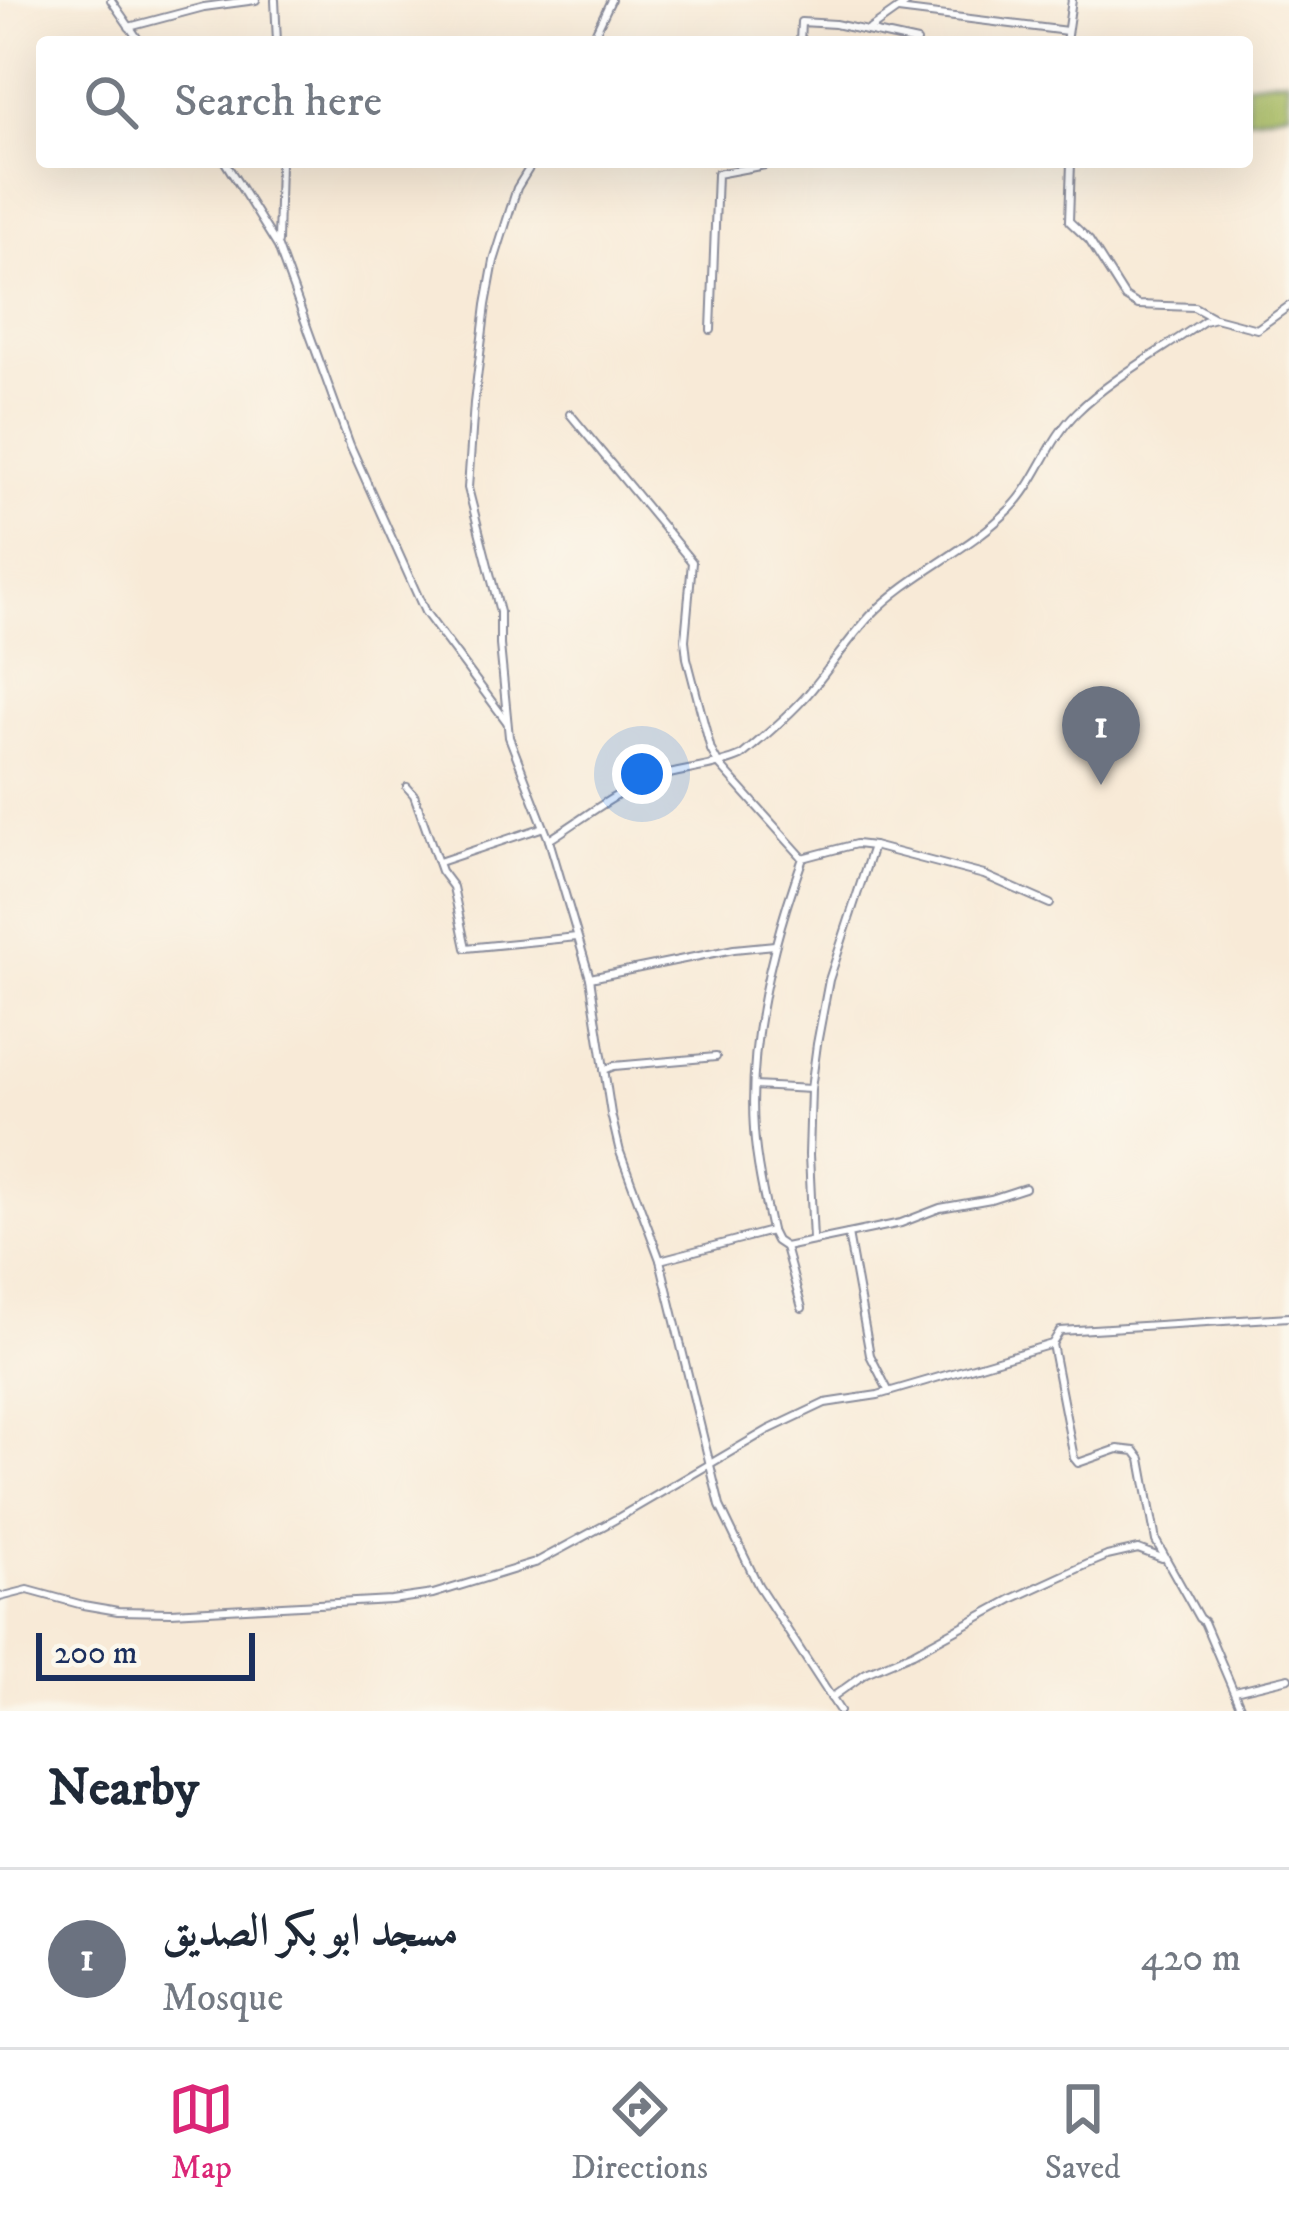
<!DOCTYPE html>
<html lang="en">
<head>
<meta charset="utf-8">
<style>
	:root { --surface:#fff; --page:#f2f2f3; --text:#1f2937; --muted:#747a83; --line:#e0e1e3; --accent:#db2777 }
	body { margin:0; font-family:"IM FELL DW Pica",Amiri,serif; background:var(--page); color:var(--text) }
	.scale { position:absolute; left:36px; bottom:30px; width:219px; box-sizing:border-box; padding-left:12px; border:6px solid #1b2f5e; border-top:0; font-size:33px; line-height:42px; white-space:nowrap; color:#1b2f5e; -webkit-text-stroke:9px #fbf7ec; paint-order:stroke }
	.you { position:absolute; left:642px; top:774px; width:42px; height:42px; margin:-30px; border:9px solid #fff; border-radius:50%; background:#1a73e8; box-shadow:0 0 0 18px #1a73e833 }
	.badge { display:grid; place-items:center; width:78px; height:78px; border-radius:50%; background:var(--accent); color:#fff; font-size:39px; font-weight:700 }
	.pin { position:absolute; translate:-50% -99px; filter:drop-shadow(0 3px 6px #0008) }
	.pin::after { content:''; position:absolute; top:63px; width:42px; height:36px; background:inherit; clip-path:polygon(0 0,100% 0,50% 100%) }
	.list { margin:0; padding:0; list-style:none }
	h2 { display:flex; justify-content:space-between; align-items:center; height:156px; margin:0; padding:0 48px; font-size:51px }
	h2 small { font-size:39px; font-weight:400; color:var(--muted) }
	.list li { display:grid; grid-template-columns:78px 1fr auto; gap:36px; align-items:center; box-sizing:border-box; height:180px; padding:0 48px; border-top:3px solid var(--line) }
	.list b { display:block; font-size:45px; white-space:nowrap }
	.list p { margin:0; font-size:39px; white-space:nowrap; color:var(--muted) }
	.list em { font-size:39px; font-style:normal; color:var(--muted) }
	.icon { flex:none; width:66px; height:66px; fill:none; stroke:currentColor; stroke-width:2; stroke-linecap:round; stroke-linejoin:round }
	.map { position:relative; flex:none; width:1289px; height:1711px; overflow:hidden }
	.search { position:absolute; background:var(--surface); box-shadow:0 12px 48px #0002; left:36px; right:36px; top:36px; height:132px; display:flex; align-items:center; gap:30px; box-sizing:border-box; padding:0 42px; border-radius:12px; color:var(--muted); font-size:45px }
	.sheet { height:336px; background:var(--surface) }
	nav { display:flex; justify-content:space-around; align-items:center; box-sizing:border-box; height:168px; border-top:3px solid var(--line); background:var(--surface); font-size:33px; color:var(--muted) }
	nav a { display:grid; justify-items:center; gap:6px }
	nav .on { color:var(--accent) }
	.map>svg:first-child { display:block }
	.garden { fill:#a7bc61; stroke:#617660; stroke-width:3 }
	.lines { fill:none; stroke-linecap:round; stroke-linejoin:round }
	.street-casing { stroke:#8a8c9a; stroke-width:10 }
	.street { stroke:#fff; stroke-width:6 }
</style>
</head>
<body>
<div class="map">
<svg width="1289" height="1711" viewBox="0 0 1289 1711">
	<rect width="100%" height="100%" fill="#fbf7ec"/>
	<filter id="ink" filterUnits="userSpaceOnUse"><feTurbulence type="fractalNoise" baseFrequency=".00833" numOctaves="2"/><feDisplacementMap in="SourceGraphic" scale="24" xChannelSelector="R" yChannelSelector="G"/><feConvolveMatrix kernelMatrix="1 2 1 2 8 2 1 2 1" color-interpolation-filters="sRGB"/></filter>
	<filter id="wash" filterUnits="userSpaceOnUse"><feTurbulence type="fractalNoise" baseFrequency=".004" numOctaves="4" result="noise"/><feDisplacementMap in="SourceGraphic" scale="48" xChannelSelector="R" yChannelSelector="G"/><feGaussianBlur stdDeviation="2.7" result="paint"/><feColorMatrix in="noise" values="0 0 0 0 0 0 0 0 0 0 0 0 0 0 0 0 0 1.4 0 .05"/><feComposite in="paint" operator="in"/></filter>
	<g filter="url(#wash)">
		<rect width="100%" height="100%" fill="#f8ead7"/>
		<polygon class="garden" points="1287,78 1289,111 1247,119 1247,83"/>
	</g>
	<g filter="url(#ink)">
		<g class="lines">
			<defs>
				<g id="street">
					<polyline points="111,0 140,42"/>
					<polyline points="275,0 277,42"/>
					<polyline points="898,10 1067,31"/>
					<polyline points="129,27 204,7 256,0"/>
					<polyline points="870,29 911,0"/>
					<polyline points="591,42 611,0"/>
					<polyline points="800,42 801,22 835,24 917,42"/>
					<polyline points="1066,42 1072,0"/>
					<polyline points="225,162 278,247 350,445 425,612 507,722"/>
					<polyline points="533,162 517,188 494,261 486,305 474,403 468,488 500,612 500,645 509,737 549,840 590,978 611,1114 620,1152 660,1260 720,1506 758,1585 840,1711"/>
					<polyline points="1071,162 1069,221 1089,240 1125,297 1138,305 1194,307 1214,318"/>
					<polyline points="278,242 280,162"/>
					<polyline points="711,330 717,174 765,165 765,162"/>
					<polyline points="570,414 692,562 685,640 687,658 711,750 718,763 803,858 856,844 873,846 984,875 1050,904"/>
					<polyline points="407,787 414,795 441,871 453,887 466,948 577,937"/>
					<path d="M549 840C581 820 613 794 648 780 678 769 712 769 741 756 764 737 789 716 808 694 830 668 848 640 871 615 912 573 968 551 1010 509 1038 481 1048 440 1077 412 1109 380 1166 348 1204 321L1215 318 1257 329 1289 306"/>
					<polyline points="439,862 544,827"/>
					<polyline points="590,978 734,949 775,945"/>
					<polyline points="604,1070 614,1066 716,1057"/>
					<polyline points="754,1086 811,1089"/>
					<path d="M771 1230C764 1198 756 1162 754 1130 748 1040 773 941 803 858"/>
					<polyline points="848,1234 870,1355 889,1392"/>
					<polyline points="813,1240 809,1155 811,1089 817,1044 829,980 873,846"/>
					<polyline points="785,1247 802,1308"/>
					<polyline points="660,1260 771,1231 776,1241 785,1247 901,1223 940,1208 991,1199 1025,1188"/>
					<polyline points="1052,1344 1074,1458 1078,1463 1118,1449 1135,1451 1141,1459 1156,1541 1199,1618 1204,1622 1242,1711"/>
					<polyline points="0,1597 28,1590 83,1605 118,1611 171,1612 391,1600 433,1594 535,1563 616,1519 768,1430 825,1403 878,1395 1052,1344 1060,1331 1289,1317"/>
					<polyline points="1235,1691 1289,1678"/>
					<polyline points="831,1698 866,1673 913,1653 1014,1598 1088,1564 1107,1556 1138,1549 1162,1558"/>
				</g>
			</defs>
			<use href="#street" class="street-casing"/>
			<use href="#street" class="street"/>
		</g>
	</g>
</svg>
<div class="scale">200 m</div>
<div class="you"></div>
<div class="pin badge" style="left:1101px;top:785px;background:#6b7280">1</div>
<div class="search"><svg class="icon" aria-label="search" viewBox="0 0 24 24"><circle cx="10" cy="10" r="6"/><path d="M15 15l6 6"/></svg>Search here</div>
</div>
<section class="sheet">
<h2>Nearby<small></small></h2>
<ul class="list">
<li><span class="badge" style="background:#6b7280">1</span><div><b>مسجد ابو بكر الصديق</b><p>Mosque</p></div><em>420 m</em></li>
</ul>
</section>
<nav>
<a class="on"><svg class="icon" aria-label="map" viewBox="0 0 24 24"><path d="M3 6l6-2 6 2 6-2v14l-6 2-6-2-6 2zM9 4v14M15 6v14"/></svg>Map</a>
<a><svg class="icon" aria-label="directions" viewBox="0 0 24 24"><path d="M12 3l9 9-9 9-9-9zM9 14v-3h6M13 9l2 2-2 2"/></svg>Directions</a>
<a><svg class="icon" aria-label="saved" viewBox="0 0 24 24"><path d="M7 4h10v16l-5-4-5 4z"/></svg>Saved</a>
</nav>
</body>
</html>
